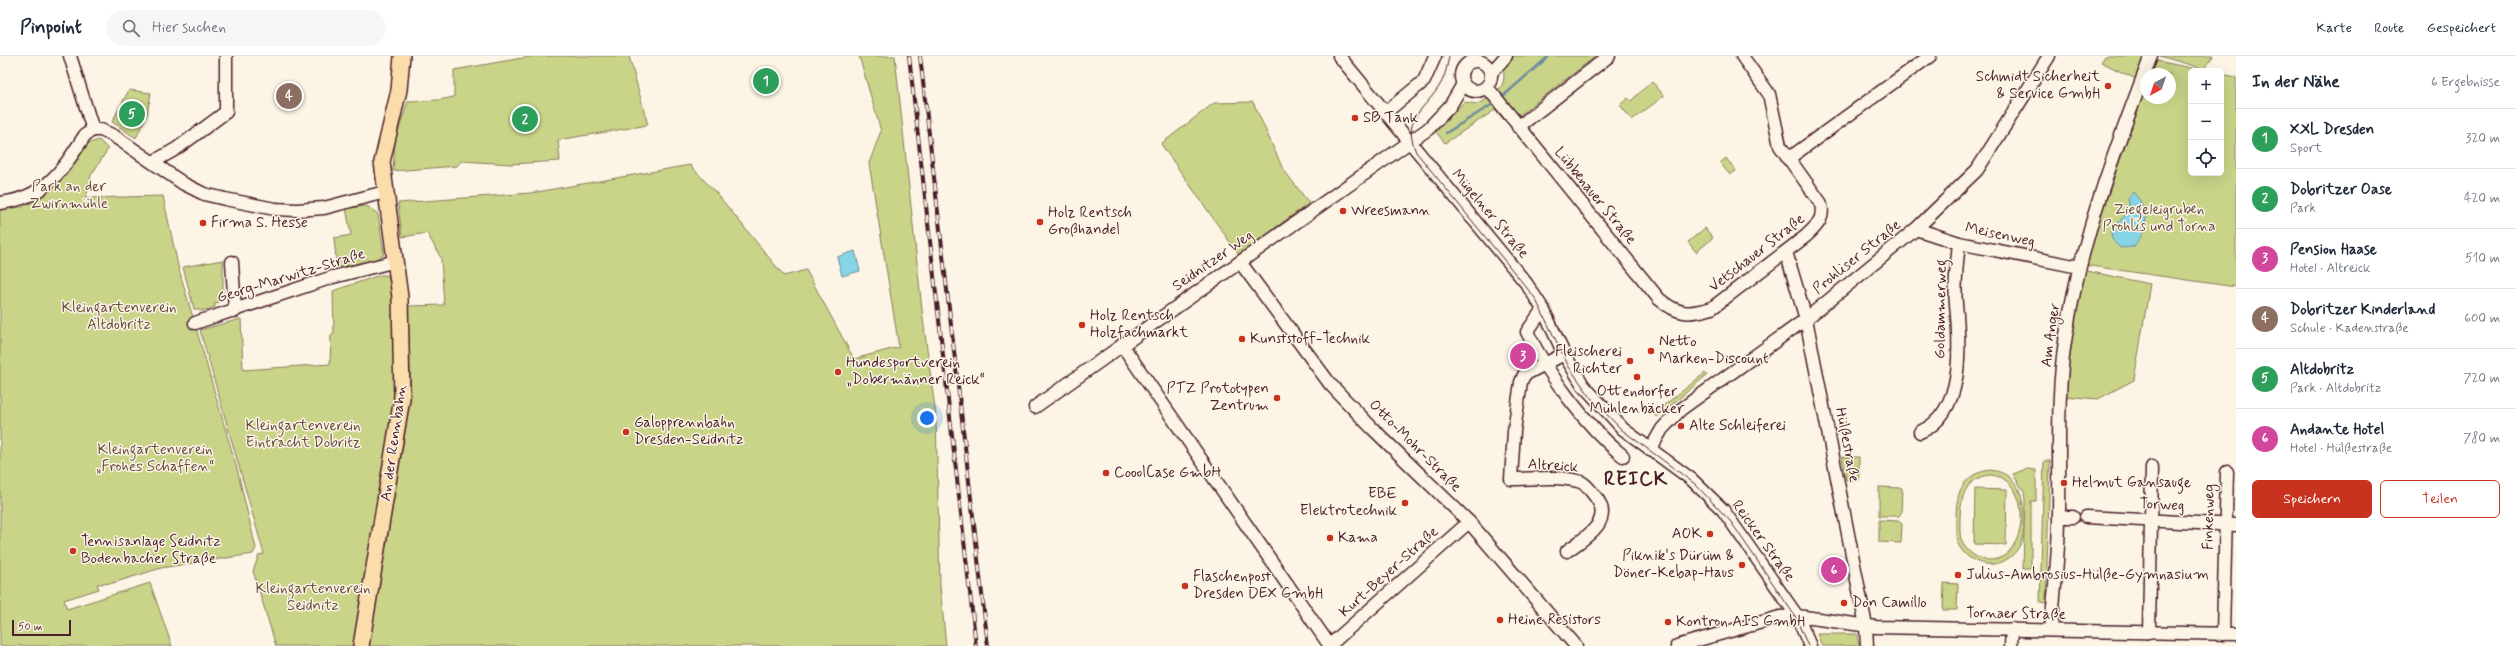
<!DOCTYPE html>
<html lang="de">
<head>
<meta charset="utf-8">
<style>
	:root { --surface:#fff; --page:#f6f6f7; --text:#1f2937; --muted:#747a83; --line:#e0e1e3; --accent:#c8321e }
	body { margin:0; font-family:Mynerve,sans-serif; background:var(--page); color:var(--text) }
	.controls { position:absolute; right:12px; top:12px; display:grid; overflow:hidden; border-radius:6px; box-shadow:0 4px 16px #0002 }
	.controls button { width:36px; height:36px; display:grid; place-items:center; padding:0; border:0; border-bottom:1px solid var(--line); background:var(--surface); color:var(--text); font:20px sans-serif }
	.compass { position:absolute; left:2140px; top:12px; width:36px; height:36px; border-radius:50%; background:var(--surface); box-shadow:0 4px 16px #0002; rotate:220deg }
	.scale { position:absolute; left:12px; bottom:10px; width:59px; box-sizing:border-box; padding-left:4px; border:2px solid #4a1f2b; border-top:0; font-size:11px; line-height:14px; white-space:nowrap; color:#4a1f2b; -webkit-text-stroke:3px #fcf5e5; paint-order:stroke }
	.you { position:absolute; left:927px; top:362px; width:14px; height:14px; margin:-10px; border:3px solid #fff; border-radius:50%; background:#1a73e8; box-shadow:0 0 0 6px #1a73e833 }
	.badge { display:grid; place-items:center; width:26px; height:26px; border-radius:50%; background:var(--accent); color:#fff; font-size:13px; font-weight:700 }
	.pin { position:absolute; translate:-50% -50%; border:2px solid #fff; box-shadow:0 1px 4px #0006 }
	.list { margin:0; padding:0; list-style:none }
	h2 { display:flex; justify-content:space-between; align-items:center; height:52px; margin:0; padding:0 16px; font-size:17px }
	h2 small { font-size:13px; font-weight:400; color:var(--muted) }
	.list li { display:grid; grid-template-columns:26px 1fr auto; gap:12px; align-items:center; box-sizing:border-box; height:60px; padding:0 16px; border-top:1px solid var(--line) }
	.list b { display:block; font-size:15px; white-space:nowrap }
	.list p { margin:0; font-size:13px; white-space:nowrap; color:var(--muted) }
	.list em { font-size:13px; font-style:normal; color:var(--muted) }
	.actions { display:flex; gap:8px; padding:12px 16px }
	.actions a { flex:1; padding:9px 0; border:1px solid var(--accent); border-radius:6px; text-align:center; font-size:14px; color:var(--accent) }
	.actions .main { background:var(--accent); color:#fff }
	.icon { flex:none; width:22px; height:22px; fill:none; stroke:currentColor; stroke-width:2; stroke-linecap:round; stroke-linejoin:round }
	.map { position:relative; flex:none; width:2236px; height:590px; overflow:hidden }
	header { display:flex; align-items:center; gap:24px; box-sizing:border-box; height:56px; padding:0 20px; background:var(--surface); border-bottom:1px solid var(--line) }
	header strong { font-size:19px }
	nav { display:flex; gap:22px; margin-inline-start:auto; font-size:14px }
	.search { width:280px; height:36px; background:var(--page); display:flex; align-items:center; gap:10px; box-sizing:border-box; padding:0 14px; border-radius:22px; color:var(--muted); font-size:15px }
	main { display:flex }
	aside { flex:1; background:var(--surface) }
	.map>svg:first-child { display:block }
	.green { fill:#c9d488; stroke:#8a7a5a; fill-rule:evenodd }
	.water { fill:#88d4e7; stroke:#6f8c9c }
	.lines { fill:none; stroke-linecap:round; stroke-linejoin:round }
	.stream { stroke:#6f8c9c; stroke-width:2.5 }
	.minor-casing { stroke:#4a1f2b; stroke-width:15 }
	.major-casing { stroke:#4a1f2b; stroke-width:18 }
	.minor { stroke:#fcf5e5; stroke-width:12 }
	.major { stroke:#fbddab; stroke-width:15 }
	.tram { stroke:#4a1f2b; stroke-width:1 }
	.rail-casing { stroke:#4a1f2b; stroke-width:4 }
	.rail { stroke:#fcf5e5; stroke-width:2.5; stroke-dasharray:8; stroke-linecap:butt }
	.poi-dot { fill:#c8321e; stroke:#fcf5e5; stroke-width:1.5 }
	.labels { text-anchor:middle; dominant-baseline:central; stroke-width:3; stroke-linejoin:round; paint-order:stroke }
	.poi-label { font-size:15px; fill:#4a1f2b; stroke:#fcf5e5; text-anchor:start }
	.park-label { font-size:15px; fill:#6a4c42; stroke:#fcf5e5 }
	.street-label { font-size:15px; fill:#4a1f2b; stroke:#fcf5e5 }
	.district-label { font-size:19px; font-weight:bold; letter-spacing:1px; fill:#4a1f2b; stroke:#fcf5e5 }
</style>
</head>
<body>
<header>
<strong>Pinpoint</strong>
<div class="search"><svg class="icon" aria-label="search" viewBox="0 0 24 24"><circle cx="10" cy="10" r="6"/><path d="M15 15l6 6"/></svg>Hier suchen</div>
<nav><a>Karte</a><a>Route</a><a>Gespeichert</a></nav>
</header>
<main>
<div class="map">
<svg width="2236" height="590" viewBox="0 0 2236 590">
	<rect width="100%" height="100%" fill="#fcf5e5"/>
	<filter id="ink" filterUnits="userSpaceOnUse"><feTurbulence type="fractalNoise" baseFrequency=".025" numOctaves="2"/><feDisplacementMap in="SourceGraphic" scale="8" xChannelSelector="R" yChannelSelector="G"/><feConvolveMatrix kernelMatrix="1 2 1 2 8 2 1 2 1" color-interpolation-filters="sRGB"/></filter>
	<g filter="url(#ink)">
		<g class="green">
			<polygon points="534,0 629,0 648,69 558,84 560,105 511,108 461,105 457,110 393,115 395,85 408,45 439,44 454,41 454,14"/>
			<polygon points="859,0 895,0 923,263 936,360 940,530 946,590 369,590 411,341 408,250 444,249 441,202 427,177 402,181 398,147 531,137 690,109 718,139 784,220 806,214 854,303 899,291 869,107 881,75"/>
			<path d="M1510 0H1596L1508 68 1495 54 1445 87 1436 76 1464 46 1477 48C1494 41 1511 29 1501 8Z"/>
			<polygon points="2105,0 2148,0 2138,24 2101,6"/>
			<polygon points="2160,0 2213,0 2204,13"/>
			<polygon points="2157,5 2206,15 2191,15 2191,117 2221,117 2221,18 2236,21 2236,231 2084,209 2146,29 2146,42 2170,42 2170,18 2151,18"/>
			<polygon points="1652,25 1664,40 1632,64 1620,49 1628,42 1631,45"/>
			<polygon points="129,34 151,37 147,59 136,82 112,66"/>
			<polygon points="1253,46 1283,113 1309,147 1239,199 1161,88 1214,47"/>
			<polygon points="99,84 108,93 90,121 92,126 85,142 163,140 178,210 237,413 256,492 253,498 161,512 113,527 97,528 99,533 64,544 67,553 150,527 172,590 0,590 0,153 22,151 42,141 62,124 89,87"/>
			<polygon points="1726,102 1736,115 1730,119 1720,107"/>
			<polygon points="367,150 378,158 384,198 377,203 337,212 334,182 351,179 346,152"/>
			<polygon points="1705,172 1713,182 1696,196 1688,186"/>
			<polygon points="223,204 223,245 215,247 215,251 202,255 194,253 183,211"/>
			<polygon points="2082,214 2150,228 2134,324 2098,343 2064,340"/>
			<polygon points="380,219 387,219 391,224 393,236 396,344 355,590 276,590 253,515 259,499 264,498 200,274 241,263 243,314 330,308 331,279 334,278 333,235"/>
			<polygon points="1705,317 1707,319 1657,361 1653,358"/>
			<polygon points="1842,401 1859,401 1859,424 1846,424"/>
			<polygon points="2044,405 2050,405 2046,547 2040,546"/>
			<polygon points="2026,413 2036,414 2036,445 2031,445 2031,512 2023,512 2025,444 2024,436 2013,418"/>
			<path d="M1991 414C2018 418 2024 438 2023 463 2023 470 2024 477 2022 484 2019 494 2011 502 2002 506 1984 513 1963 503 1957 485 1955 478 1956 469 1956 461 1956 436 1963 417 1991 414ZM1989 419C2037 421 2028 514 1983 503 1974 501 1966 494 1962 486 1959 478 1960 470 1960 462 1961 440 1965 423 1989 419Z"/>
			<polygon points="1879,431 1902,432 1901,457 1899,460 1879,460"/>
			<polygon points="1975,433 2007,434 2006,489 1974,488"/>
			<polygon points="1879,464 1898,465 1902,468 1901,487 1879,486"/>
			<polygon points="1944,527 1958,528 1957,554 1943,554"/>
			<polygon points="1817,578 1857,578 1859,590 1822,590"/>
		</g>
		<g class="water">
			<path d="M2133 136C2150 154 2150 172 2133 191L2120 192 2112 183 2111 176 2130 153 2128 142Z"/>
			<polygon points="855,195 860,215 842,220 837,201"/>
		</g>
		<g class="lines">
			<g class="stream">
				<polyline points="1501,42 1549,0"/>
				<polyline points="1446,77 1496,46"/>
			</g>
			<defs>
				<g id="minor">
					<polyline points="70,0 93,74"/>
					<polyline points="1339,0 1526,227 1543,253 1564,298 1583,329 1623,373 1691,423 1723,454 1797,560 1810,590"/>
					<circle cx="1476" cy="20" r="15"/>
					<polyline points="1491,17 1506,0"/>
					<path d="M1487 31 1659 243C1678 259 1689 259 1712 252L1806 180C1817 170 1826 161 1820 146L1780 90 1769 38 1742 0"/>
					<polyline points="1386,56 1424,25 1435,0"/>
					<polyline points="1518,71 1609,0"/>
					<polyline points="93,74 101,74 114,80 184,128 204,138 225,143 275,153 297,154 324,152 385,136"/>
					<polyline points="1788,103 1930,0"/>
					<polyline points="153,106 176,93 226,56 226,0"/>
					<path d="M0 147C45 142 62 115 85 79L93 74"/>
					<polyline points="1916,173 1959,187 2079,211"/>
					<polyline points="1786,196 1806,263 1866,570 1867,590"/>
					<polyline points="232,206 235,255"/>
					<polyline points="1240,206 1330,328 1371,371 1469,466 1576,590"/>
					<path d="M1543 253 1527 276C1549 320 1585 369 1623 400"/>
					<polyline points="195,267 333,221 396,205"/>
					<polyline points="1122,289 1330,590"/>
					<path d="M1564 298 1524 319 1521 326 1514 375 1511 423C1533 423 1560 419 1581 426 1586 428 1591 435 1594 439 1617 465 1584 482 1567 495"/>
					<polyline points="1035,351 1428,73 1450,50 1463,28"/>
					<path d="M1920 376C1965 357 1960 289 1956 248 1954 228 1957 207 1959 187"/>
					<polyline points="1650,394 1662,373 1680,354 1806,263 1916,173 1977,114 2049,0"/>
					<polyline points="2059,461 2073,461"/>
					<polyline points="2086,461 2236,469"/>
					<path d="M2051 574C2054 536 2059 498 2059 460 2060 400 2056 338 2066 279 2081 182 2116 91 2151 0"/>
					<polyline points="2149,577 2152,411"/>
					<polyline points="2223,578 2227,416"/>
					<polyline points="1330,589 1469,466"/>
					<polyline points="1677,590 1780,561 1797,560 1876,571 2236,578"/>
					<polyline points="2011,590 2012,573"/>
				</g>
				<polyline id="major" points="361,590 402,342 400,241 382,106 399,34 402,0"/>
			</defs>
			<use href="#minor" class="minor-casing"/>
			<use href="#major" class="major-casing"/>
			<use href="#minor" class="minor"/>
			<use href="#major" class="major"/>
			<path class="tram" d="M1449 0C1447 11 1445 22 1438 32 1422 56 1402 63 1416 96L1535 242 1569 311 1592 343 1622 374 1695 428 1731 466 1795 560 1808 590"/>
			<defs>
				<g id="rail">
					<polyline points="909,0 976,590"/>
					<polyline points="920,0 988,590"/>
				</g>
			</defs>
			<use href="#rail" class="rail-casing"/>
			<use href="#rail" class="rail"/>
		</g>
	</g>
	<g class="poi-dot">
		<circle cx="2108" cy="30" r="4"/>
		<circle cx="1355" cy="62" r="4"/>
		<circle cx="1343" cy="155" r="4"/>
		<circle cx="1040" cy="166" r="4"/>
		<circle cx="203" cy="167" r="4"/>
		<circle cx="1082" cy="269" r="4"/>
		<circle cx="1242" cy="283" r="4"/>
		<circle cx="1651" cy="295" r="4"/>
		<circle cx="1630" cy="305" r="4"/>
		<circle cx="838" cy="316" r="4"/>
		<circle cx="1637" cy="321" r="4"/>
		<circle cx="1277" cy="342" r="4"/>
		<circle cx="1681" cy="370" r="4"/>
		<circle cx="626" cy="376" r="4"/>
		<circle cx="1106" cy="417" r="4"/>
		<circle cx="2064" cy="427" r="4"/>
		<circle cx="1405" cy="447" r="4"/>
		<circle cx="1710" cy="478" r="4"/>
		<circle cx="1330" cy="482" r="4"/>
		<circle cx="73" cy="495" r="4"/>
		<circle cx="1742" cy="509" r="4"/>
		<circle cx="1958" cy="519" r="4"/>
		<circle cx="1185" cy="530" r="4"/>
		<circle cx="1844" cy="547" r="4"/>
		<circle cx="1500" cy="564" r="4"/>
		<circle cx="1668" cy="566" r="4"/>
	</g>
	<g class="labels">
		<g class="poi-label">
			<text x="2100" y="21" text-anchor="end">Schmidt Sicherheit<tspan x="2100" dy="17">&amp; Service GmbH</tspan></text>
			<text x="1363" y="62">SB Tank</text>
			<text x="1351" y="155">Wreesmann</text>
			<text x="1048" y="157">Holz Rentsch<tspan x="1048" dy="17">Großhandel</tspan></text>
			<text x="211" y="167">Firma S. Hesse</text>
			<text x="1090" y="260">Holz Rentsch<tspan x="1090" dy="17">Holzfachmarkt</tspan></text>
			<text x="1250" y="283">Kunststoff-Technik</text>
			<text x="1659" y="286">Netto<tspan x="1659" dy="17">Marken-Discount</tspan></text>
			<text x="1622" y="296" text-anchor="end">Fleischerei<tspan x="1622" dy="17">Richter</tspan></text>
			<text x="846" y="307">Hundesportverein<tspan x="846" dy="17">„Dobermänner Reick“</tspan></text>
			<text x="1269" y="333" text-anchor="end">PTZ Prototypen<tspan x="1269" dy="17">Zentrum</tspan></text>
			<text x="1637" y="336" text-anchor="middle">Ottendorfer<tspan x="1637" dy="17">Mühlenbäcker</tspan></text>
			<text x="634" y="367">Galopprennbahn<tspan x="634" dy="17">Dresden-Seidnitz</tspan></text>
			<text x="1689" y="370">Alte Schleiferei</text>
			<text x="1114" y="417">CooolCase GmbH</text>
			<text x="2072" y="427">Helmut Gansauge</text>
			<text x="1397" y="438" text-anchor="end">EBE<tspan x="1397" dy="17">Elektrotechnik</tspan></text>
			<text x="1702" y="478" text-anchor="end">AOK</text>
			<text x="1338" y="482">Kama</text>
			<text x="81" y="486">Tennisanlage Seidnitz<tspan x="81" dy="17">Bodenbacher Straße</tspan></text>
			<text x="1734" y="500" text-anchor="end">Piknik's Dürüm &amp;<tspan x="1734" dy="17">Döner-Kebap-Haus</tspan></text>
			<text x="1966" y="519">Julius-Ambrosius-Hülße-Gymnasium</text>
			<text x="1193" y="521">Flaschenpost<tspan x="1193" dy="17">Dresden DEX GmbH</tspan></text>
			<text x="1852" y="547">Don Camillo</text>
			<text x="1508" y="564">Heine Resistors</text>
			<text x="1676" y="566">Kontron AIS GmbH</text>
		</g>
		<g class="park-label">
			<text x="69" y="131">Park an der<tspan x="69" dy="17">Zwirnmühle</tspan></text>
			<text x="2159" y="154">Ziegeleigruben<tspan x="2159" dy="17">Prohlis und Torna</tspan></text>
			<text x="119" y="252">Kleingartenverein<tspan x="119" dy="17">Altdobritz</tspan></text>
			<text x="303" y="370">Kleingartenverein<tspan x="303" dy="17">Eintracht Dobritz</tspan></text>
			<text x="155" y="394">Kleingartenverein<tspan x="155" dy="17">„Frohes Schaffen“</tspan></text>
			<text x="313" y="533">Kleingartenverein<tspan x="313" dy="17">Seidnitz</tspan></text>
		</g>
		<g class="street-label">
			<text transform="translate(1595 140) rotate(51)">Lübbenauer Straße</text>
			<text transform="translate(1490 158) rotate(50)">Mügelner Straße</text>
			<text transform="translate(2000 179) rotate(12)">Meisenweg</text>
			<text transform="translate(1757 197) rotate(-38)">Vetschauer Straße</text>
			<text transform="translate(1857 201) rotate(-39)">Prohliser Straße</text>
			<text transform="translate(1213 205) rotate(-35)">Seidnitzer Weg</text>
			<text transform="translate(291 220) rotate(-17)">Georg-Marwitz-Straße</text>
			<text transform="translate(1941 253) rotate(-89)">Goldammerweg</text>
			<text transform="translate(2051 279) rotate(-82)">Am Anger</text>
			<text transform="translate(394 387) rotate(-82)">An der Rennbahn</text>
			<text transform="translate(1847 389) rotate(79)">Hülßestraße</text>
			<text transform="translate(1415 390) rotate(45)">Otto-Mohr-Straße</text>
			<text transform="translate(1553 410) rotate(4)">Altreick</text>
			<text transform="translate(2162 449) rotate(3)">Torweg</text>
			<text transform="translate(2209 461) rotate(-89)">Finkenweg</text>
			<text transform="translate(1763 485) rotate(54)">Reicker Straße</text>
			<text transform="translate(1389 516) rotate(-42)">Kurt-Beyer-Straße</text>
			<text transform="translate(2016 558) rotate(1)">Tornaer Straße</text>
		</g>
		<g class="district-label">
			<text x="1636" y="423">REICK</text>
		</g>
	</g>
</svg>
<div class="controls">
<button>+</button>
<button>−</button>
<button><svg class="icon" aria-label="locate" viewBox="0 0 24 24"><circle cx="12" cy="12" r="6"/><path d="M12 2v4M12 18v4M2 12h4M18 12h4"/></svg></button>
</div>
<svg class="compass" viewBox="-18 -18 36 36"><path d="M0-13l5 13h-10z" fill="#e53935"/><path d="M0 13l5-13h-10z" fill="#747a83"/></svg>
<div class="scale">50 m</div>
<div class="you"></div>
<div class="pin badge" style="left:766px;top:25px;background:#2e9e5b">1</div>
<div class="pin badge" style="left:525px;top:63px;background:#2e9e5b">2</div>
<div class="pin badge" style="left:1523px;top:300px;background:#d1479c">3</div>
<div class="pin badge" style="left:289px;top:40px;background:#8d6e63">4</div>
<div class="pin badge" style="left:132px;top:58px;background:#2e9e5b">5</div>
<div class="pin badge" style="left:1834px;top:514px;background:#d1479c">6</div>
</div>
<aside>
<h2>In der Nähe<small>6 Ergebnisse</small></h2>
<ul class="list">
<li><span class="badge" style="background:#2e9e5b">1</span><div><b>XXL Dresden</b><p>Sport</p></div><em>320 m</em></li>
<li><span class="badge" style="background:#2e9e5b">2</span><div><b>Dobritzer Oase</b><p>Park</p></div><em>420 m</em></li>
<li><span class="badge" style="background:#d1479c">3</span><div><b>Pension Haase</b><p>Hotel · Altreick</p></div><em>510 m</em></li>
<li><span class="badge" style="background:#8d6e63">4</span><div><b>Dobritzer Kinderland</b><p>Schule · Kadenstraße</p></div><em>600 m</em></li>
<li><span class="badge" style="background:#2e9e5b">5</span><div><b>Altdobritz</b><p>Park · Altdobritz</p></div><em>720 m</em></li>
<li><span class="badge" style="background:#d1479c">6</span><div><b>Andante Hotel</b><p>Hotel · Hülßestraße</p></div><em>780 m</em></li>
</ul>
<div class="actions"><a class="main">Speichern</a><a>Teilen</a></div>
</aside>
</main>
</body>
</html>
